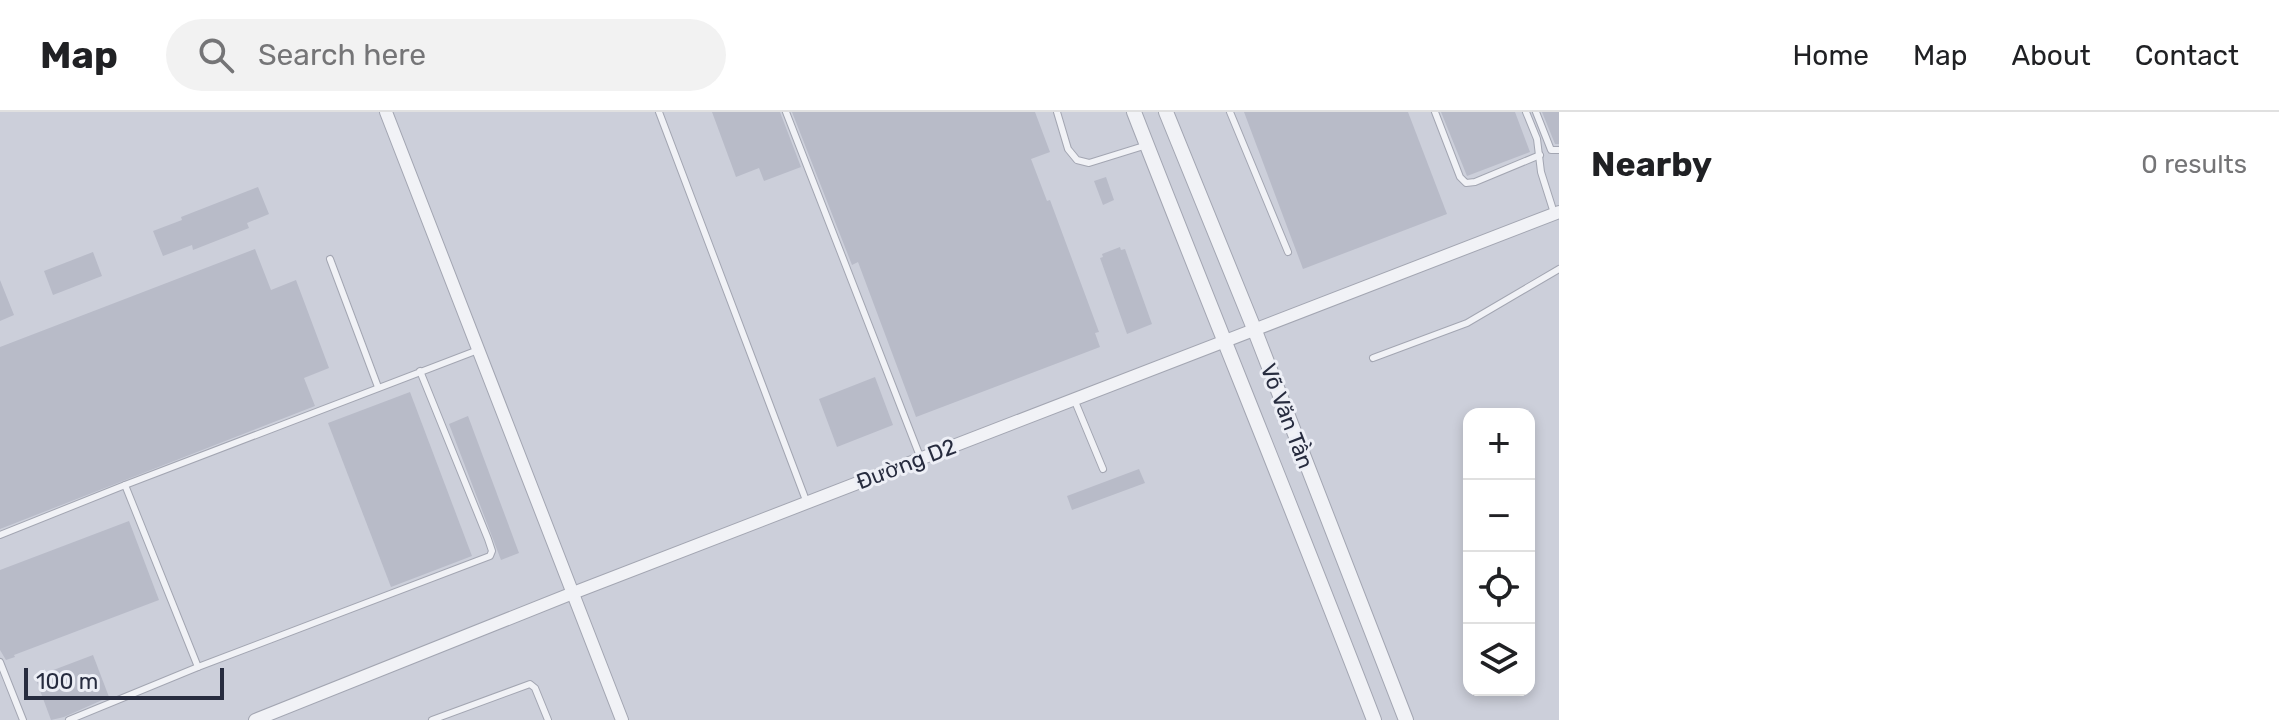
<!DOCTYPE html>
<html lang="en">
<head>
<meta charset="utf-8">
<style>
	:root { --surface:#fff; --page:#f2f2f2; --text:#202124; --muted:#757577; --line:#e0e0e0 }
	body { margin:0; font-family:Rubik,sans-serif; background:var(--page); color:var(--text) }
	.controls { position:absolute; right:24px; bottom:24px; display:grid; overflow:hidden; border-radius:16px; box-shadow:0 4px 12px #0003 }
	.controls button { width:72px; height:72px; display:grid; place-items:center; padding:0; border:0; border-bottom:2px solid var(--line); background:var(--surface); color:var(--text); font:40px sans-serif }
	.scale { position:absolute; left:24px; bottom:20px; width:200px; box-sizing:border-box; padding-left:8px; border:4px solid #272c3f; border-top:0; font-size:22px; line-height:28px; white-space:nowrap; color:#272c3f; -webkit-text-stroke:6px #edeff6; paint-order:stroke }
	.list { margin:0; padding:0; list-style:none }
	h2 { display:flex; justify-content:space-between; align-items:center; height:104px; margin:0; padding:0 32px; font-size:34px }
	h2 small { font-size:26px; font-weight:400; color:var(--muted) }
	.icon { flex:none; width:44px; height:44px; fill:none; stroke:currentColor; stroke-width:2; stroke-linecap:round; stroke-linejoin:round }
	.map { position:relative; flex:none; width:1559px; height:608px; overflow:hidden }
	header { display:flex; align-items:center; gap:48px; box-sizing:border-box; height:112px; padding:0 40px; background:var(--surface); border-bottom:2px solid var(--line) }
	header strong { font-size:38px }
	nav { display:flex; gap:44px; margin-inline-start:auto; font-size:28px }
	.search { width:560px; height:72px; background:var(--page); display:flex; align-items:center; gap:20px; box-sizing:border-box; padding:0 28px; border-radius:44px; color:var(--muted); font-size:30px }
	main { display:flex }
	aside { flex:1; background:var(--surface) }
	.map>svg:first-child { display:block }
	.built { fill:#cccfda; fill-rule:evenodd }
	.building { fill:#b8bbc8 }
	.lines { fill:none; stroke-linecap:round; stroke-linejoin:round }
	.service-casing { stroke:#a3a6b2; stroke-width:8 }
	.minor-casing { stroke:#a3a6b2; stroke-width:14 }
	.tertiary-casing { stroke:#a3a6b2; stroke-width:16 }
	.service { stroke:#f1f2f6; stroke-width:6 }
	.minor { stroke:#f1f2f6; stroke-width:12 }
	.tertiary { stroke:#f1f2f6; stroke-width:14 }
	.labels { text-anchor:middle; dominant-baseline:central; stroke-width:6; stroke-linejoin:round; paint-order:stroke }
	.street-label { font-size:22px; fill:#272c3f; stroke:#edeff6 }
</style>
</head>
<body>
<header>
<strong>Map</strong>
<div class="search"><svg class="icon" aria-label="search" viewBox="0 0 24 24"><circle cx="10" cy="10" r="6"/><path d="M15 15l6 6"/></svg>Search here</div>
<nav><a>Home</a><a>Map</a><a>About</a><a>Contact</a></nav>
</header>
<main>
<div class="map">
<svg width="1559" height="608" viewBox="0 0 1559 608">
	<rect width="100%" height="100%" fill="#dee0e8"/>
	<path class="built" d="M0 0H1559V608H0ZM1469 302H1529V578H1469Z"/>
	<g class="building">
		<polygon points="712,0 780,0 801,55 764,69 759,56 736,65"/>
		<polygon points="792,0 1035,0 1050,40 1031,47 1047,89 1050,88 1099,220 1095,221 1100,235 916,305 858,150 852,153"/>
		<polygon points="1244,0 1408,0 1447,102 1303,157"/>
		<polygon points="1441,0 1515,0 1530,40 1467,64"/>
		<polygon points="1542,0 1559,0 1559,32 1555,32"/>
		<polygon points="1106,65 1114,88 1103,93 1094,69"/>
		<polygon points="258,75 269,102 247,111 249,116 193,138 192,133 163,144 153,119 182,108 181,105"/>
		<polygon points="1120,135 1121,138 1125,137 1152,212 1127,222 1100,146 1103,145 1102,142"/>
		<polygon points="255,137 271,178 296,168 329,256 304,266 315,294 0,417 0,235"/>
		<polygon points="93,140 102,164 53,183 44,159"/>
		<polygon points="0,168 14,203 0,209"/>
		<polygon points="875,265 893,313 837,335 819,287"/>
		<polygon points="410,280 472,444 391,475 328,311"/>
		<polygon points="468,304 519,441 501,448 449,312"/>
		<polygon points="1139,357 1145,371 1072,398 1067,384"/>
		<polygon points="129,409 159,488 14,543 15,545 6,548 0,538 0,458"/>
		<polygon points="93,543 109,585 64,605 51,608 35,565"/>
	</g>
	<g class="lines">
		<defs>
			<g id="service">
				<polyline points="659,0 807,391"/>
				<polyline points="786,0 921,347"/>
				<polyline points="1057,0 1068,37 1077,48 1089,51 1147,33"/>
				<polyline points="1230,0 1288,140"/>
				<polyline points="1435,0 1460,65 1466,71 1475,70 1540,43"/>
				<polyline points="1526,0 1537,27 1541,60 1554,101"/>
				<polyline points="1536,0 1551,38 1559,38"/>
				<polyline points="330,147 378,275"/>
				<polyline points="1373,246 1467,211 1559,157"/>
				<polyline points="1074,287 1103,357"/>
				<polyline points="125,373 198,555"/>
				<polyline points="0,423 125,373 478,238"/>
				<polyline points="0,550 23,608"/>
				<polyline points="69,608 198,555 490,444 492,439 488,427 420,259"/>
				<polyline points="432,608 530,572 535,576 548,608"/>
			</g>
			<g id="minor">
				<polyline points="386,0 622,608"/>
				<polyline points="255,608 573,481 1559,100"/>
			</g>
			<g id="tertiary">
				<path d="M1134 0C1213 203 1296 405 1374 608"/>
				<polyline points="1166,0 1255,219 1406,608"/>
			</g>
		</defs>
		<use href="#service" class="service-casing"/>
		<use href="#minor" class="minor-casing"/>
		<use href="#tertiary" class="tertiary-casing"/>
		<use href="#service" class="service"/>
		<use href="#minor" class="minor"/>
		<use href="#tertiary" class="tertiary"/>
	</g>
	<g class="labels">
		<g class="street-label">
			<text transform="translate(1287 304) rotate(69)">Võ Văn Tần</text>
			<text transform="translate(906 352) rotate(-21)">Đường D2</text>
		</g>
	</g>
</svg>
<div class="controls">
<button>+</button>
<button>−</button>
<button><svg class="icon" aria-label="locate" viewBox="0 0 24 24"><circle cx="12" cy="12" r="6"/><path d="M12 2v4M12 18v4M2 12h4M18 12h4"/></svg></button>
<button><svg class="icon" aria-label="layers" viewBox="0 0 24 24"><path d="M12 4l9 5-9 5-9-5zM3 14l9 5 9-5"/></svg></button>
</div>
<div class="scale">100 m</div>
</div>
<aside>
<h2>Nearby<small>0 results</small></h2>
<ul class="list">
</ul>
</aside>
</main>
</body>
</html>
